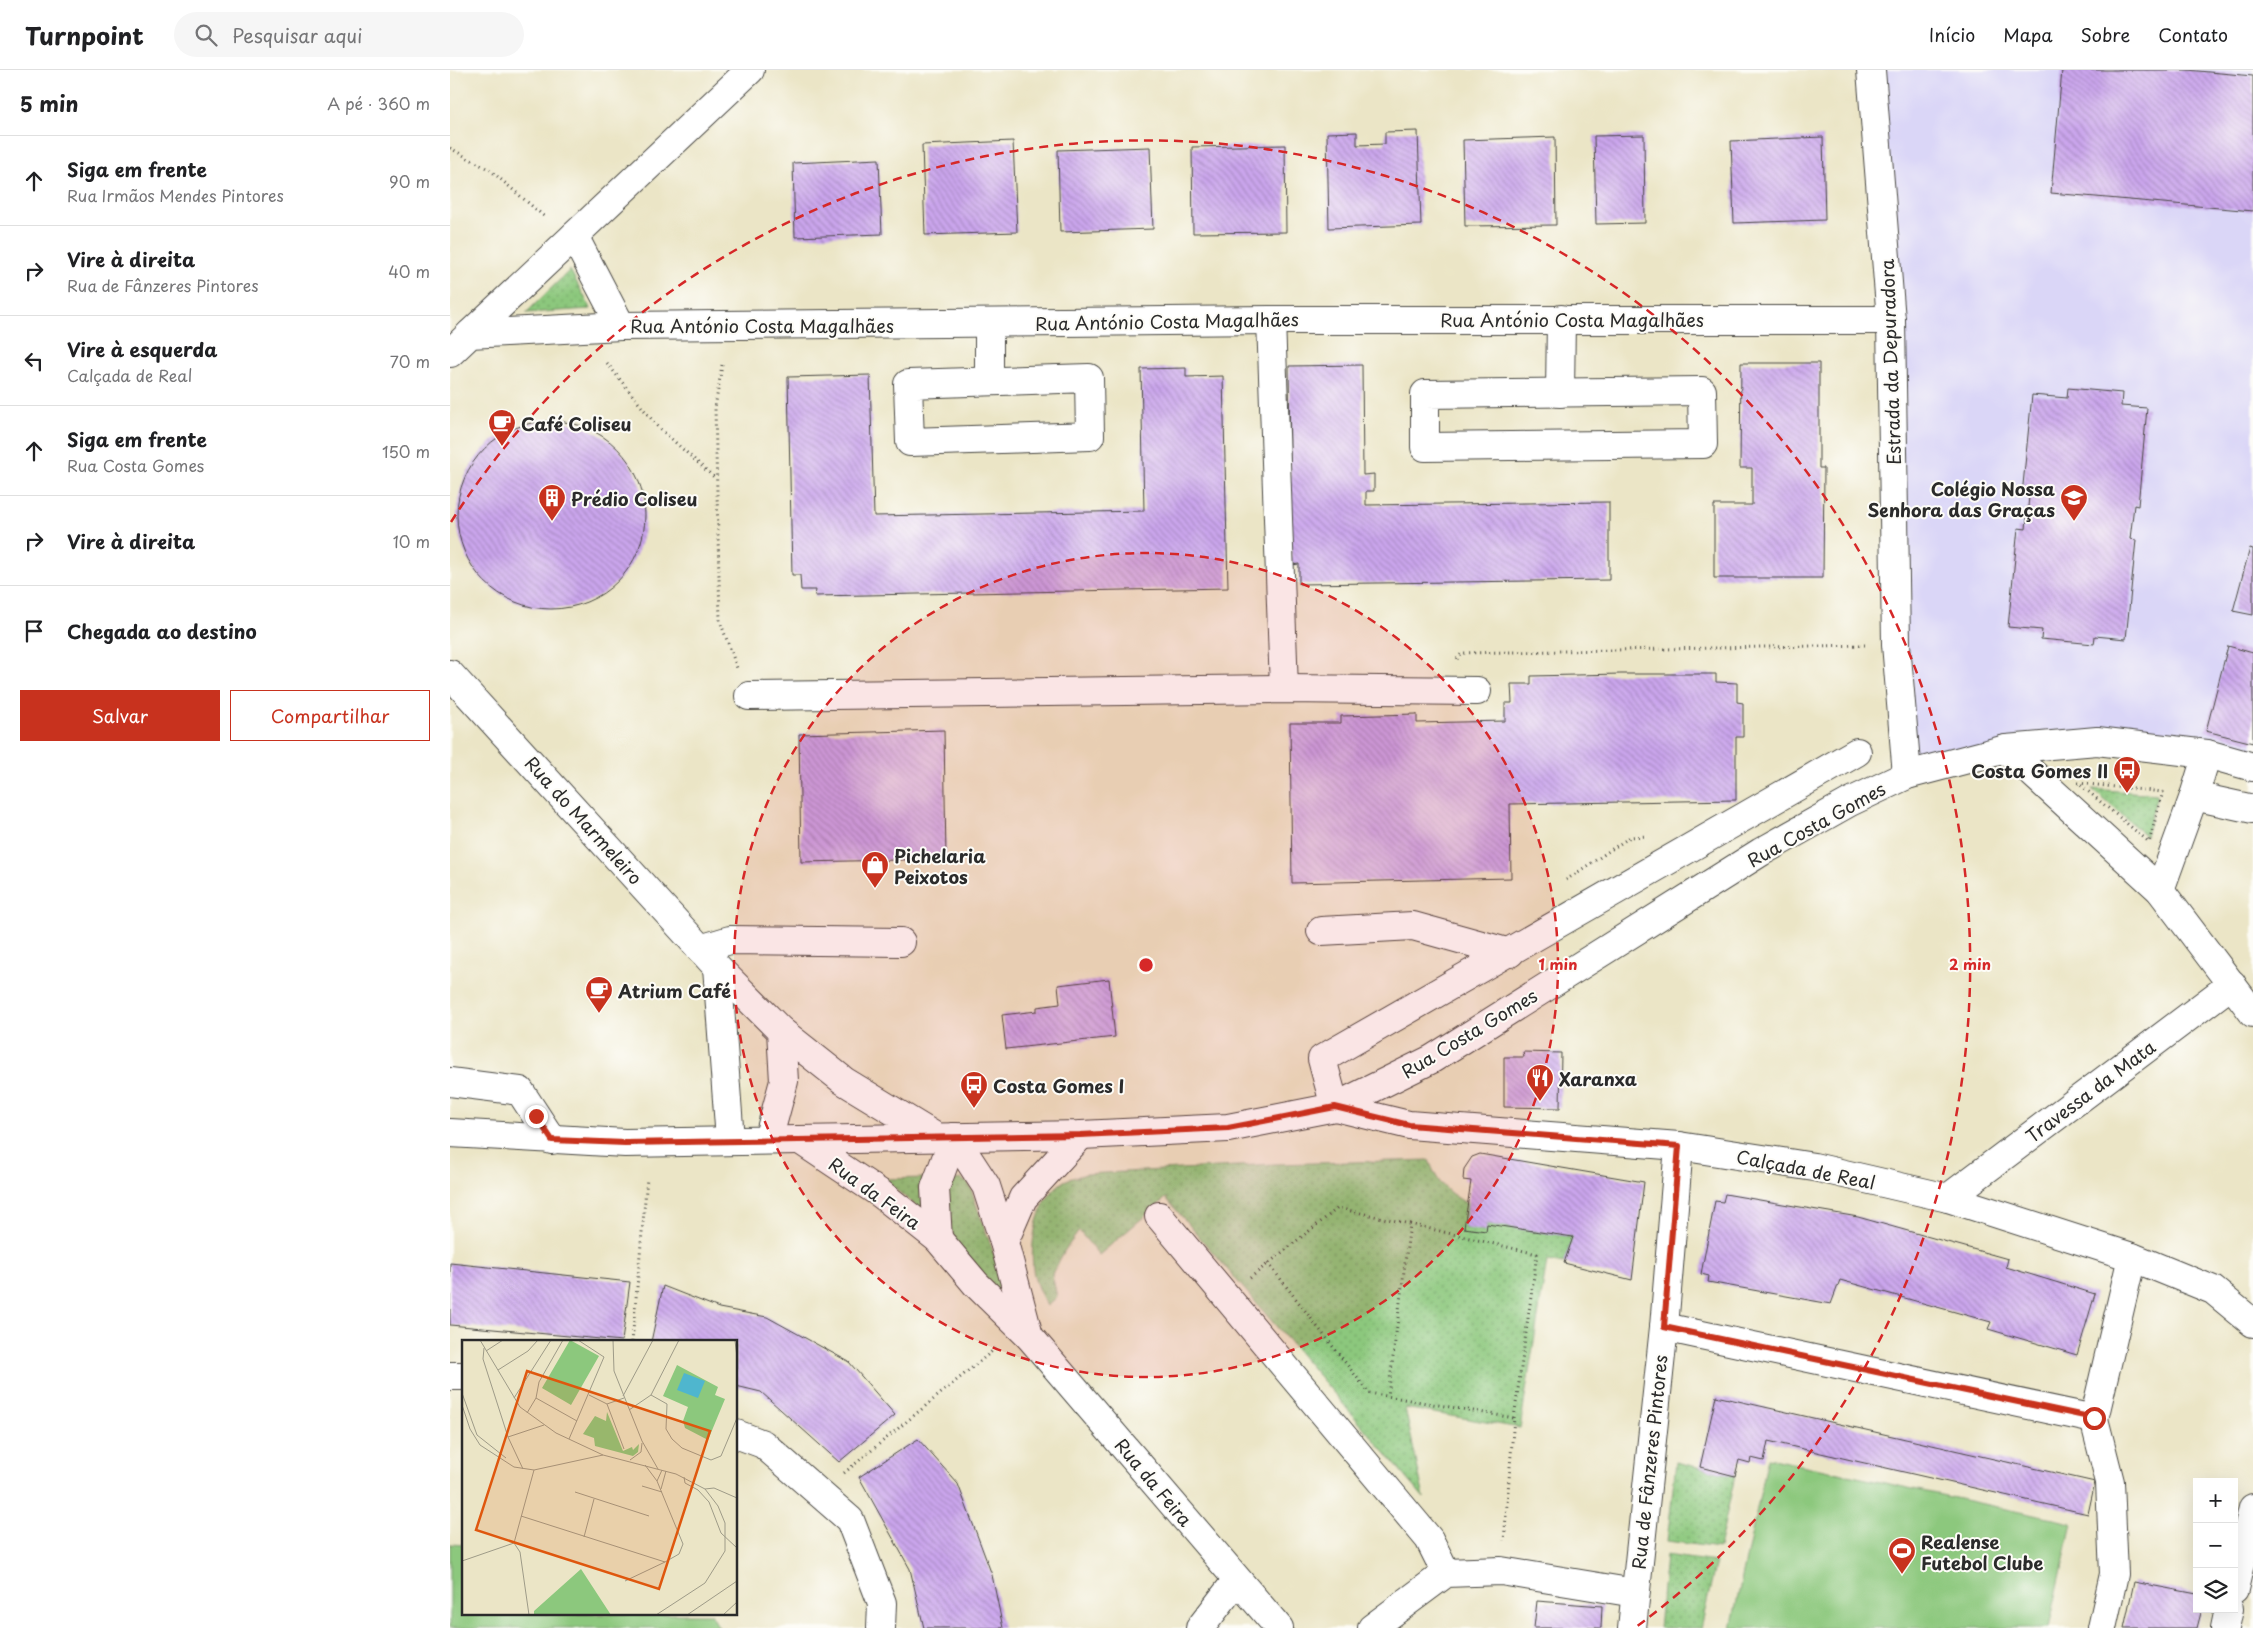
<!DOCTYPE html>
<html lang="pt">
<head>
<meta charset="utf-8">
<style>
	:root { --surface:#fff; --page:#f6f6f6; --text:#202124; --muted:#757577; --line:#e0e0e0; --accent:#c8321e }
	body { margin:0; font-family:"Playpen Sans",sans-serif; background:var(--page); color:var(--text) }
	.controls { position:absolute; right:15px; bottom:15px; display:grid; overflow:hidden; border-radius:0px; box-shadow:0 5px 20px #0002 }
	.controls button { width:45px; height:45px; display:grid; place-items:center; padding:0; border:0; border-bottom:1px solid var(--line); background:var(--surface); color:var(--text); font:25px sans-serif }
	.stop { position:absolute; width:15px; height:15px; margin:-11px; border:4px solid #c8321e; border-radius:50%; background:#fff }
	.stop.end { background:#c8321e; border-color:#fff; box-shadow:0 1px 5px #0008 }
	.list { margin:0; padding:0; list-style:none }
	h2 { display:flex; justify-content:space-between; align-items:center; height:65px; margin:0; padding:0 20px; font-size:21px }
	h2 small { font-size:16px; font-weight:400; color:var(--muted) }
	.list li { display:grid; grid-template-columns:32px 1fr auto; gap:15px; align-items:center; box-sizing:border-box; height:90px; padding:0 20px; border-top:1px solid var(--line) }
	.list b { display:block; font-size:19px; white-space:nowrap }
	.list p { margin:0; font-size:16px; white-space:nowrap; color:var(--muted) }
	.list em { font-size:16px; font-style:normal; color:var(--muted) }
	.actions { display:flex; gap:10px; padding:15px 20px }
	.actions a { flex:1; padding:11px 0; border:1px solid var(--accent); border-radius:0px; text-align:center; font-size:18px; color:var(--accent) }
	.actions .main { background:var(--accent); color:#fff }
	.icon { flex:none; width:28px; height:28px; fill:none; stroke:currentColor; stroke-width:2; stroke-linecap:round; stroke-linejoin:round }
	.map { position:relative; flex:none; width:1803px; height:1558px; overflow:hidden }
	header { display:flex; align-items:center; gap:30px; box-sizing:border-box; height:70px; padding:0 25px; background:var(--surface); border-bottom:1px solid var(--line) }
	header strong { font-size:24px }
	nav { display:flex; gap:28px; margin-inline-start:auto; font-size:18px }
	.search { width:350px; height:45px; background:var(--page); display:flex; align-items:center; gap:12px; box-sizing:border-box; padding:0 18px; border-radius:28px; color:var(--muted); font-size:19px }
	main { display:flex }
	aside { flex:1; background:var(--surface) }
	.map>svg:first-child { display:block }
	.built { fill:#dad6f7 }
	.green { fill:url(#green-dots); stroke:#5c7a54 }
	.pitch { fill:#8cc87d; stroke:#5c7a54 }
	.building { fill:url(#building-back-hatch) }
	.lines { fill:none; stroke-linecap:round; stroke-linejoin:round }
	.minor-casing { stroke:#484742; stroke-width:30 }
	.path { stroke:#484742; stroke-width:3; stroke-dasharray:1 4; stroke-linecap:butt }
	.minor { stroke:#fff; stroke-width:28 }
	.route { stroke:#c8321e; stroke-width:6 }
	.ring { fill:none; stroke:#d62828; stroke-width:2.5; stroke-dasharray:9 6 }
	.labels { text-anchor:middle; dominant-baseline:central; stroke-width:4; stroke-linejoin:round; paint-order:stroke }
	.street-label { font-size:18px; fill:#2b2b2b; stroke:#fdfcf7 }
	.poi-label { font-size:18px; font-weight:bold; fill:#2b2b2b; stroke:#fdfcf7; text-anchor:start }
	.inset-road { fill:none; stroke:#9e9b88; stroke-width:1 }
	.view { fill:#df570e; fill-opacity:0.15; stroke:#df570e; stroke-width:2.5 }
	.inset-edge { fill:none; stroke:#2b2b2b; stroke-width:2.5 }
	.centre { fill:#d62828; stroke:#fdfcf7; stroke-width:2.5 }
	.ring-label { font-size:15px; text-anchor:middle; font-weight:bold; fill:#d62828; stroke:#fdfcf7; stroke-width:4; stroke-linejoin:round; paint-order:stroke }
</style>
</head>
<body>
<header>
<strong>Turnpoint</strong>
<div class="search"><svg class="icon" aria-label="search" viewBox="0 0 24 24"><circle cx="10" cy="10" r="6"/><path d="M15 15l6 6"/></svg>Pesquisar aqui</div>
<nav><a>Início</a><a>Mapa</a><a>Sobre</a><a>Contato</a></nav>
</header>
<main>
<aside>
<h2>5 min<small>A pé · 360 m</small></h2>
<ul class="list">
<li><svg class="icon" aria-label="ahead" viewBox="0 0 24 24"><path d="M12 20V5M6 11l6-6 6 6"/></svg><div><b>Siga em frente</b><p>Rua Irmãos Mendes Pintores</p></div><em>90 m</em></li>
<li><svg class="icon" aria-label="right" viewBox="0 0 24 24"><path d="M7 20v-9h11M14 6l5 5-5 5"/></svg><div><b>Vire à direita</b><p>Rua de Fânzeres Pintores</p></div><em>40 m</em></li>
<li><svg class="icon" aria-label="left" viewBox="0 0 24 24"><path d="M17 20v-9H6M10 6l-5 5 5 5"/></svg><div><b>Vire à esquerda</b><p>Calçada de Real</p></div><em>70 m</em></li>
<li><svg class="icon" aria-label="ahead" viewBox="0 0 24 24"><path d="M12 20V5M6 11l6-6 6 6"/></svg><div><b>Siga em frente</b><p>Rua Costa Gomes</p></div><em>150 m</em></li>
<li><svg class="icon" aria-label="right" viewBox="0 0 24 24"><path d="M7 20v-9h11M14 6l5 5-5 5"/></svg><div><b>Vire à direita</b></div><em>10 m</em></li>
<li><svg class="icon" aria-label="arrive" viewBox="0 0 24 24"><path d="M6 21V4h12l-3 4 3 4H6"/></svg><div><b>Chegada ao destino</b></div></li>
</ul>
<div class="actions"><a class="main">Salvar</a><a>Compartilhar</a></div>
</aside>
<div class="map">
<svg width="1803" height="1558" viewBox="0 0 1803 1558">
	<defs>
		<pattern id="green-dots" width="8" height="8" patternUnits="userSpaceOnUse" patternTransform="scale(1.25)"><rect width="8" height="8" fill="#8cc87d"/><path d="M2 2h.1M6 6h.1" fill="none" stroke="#73a367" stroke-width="1.8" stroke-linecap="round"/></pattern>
		<pattern id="building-back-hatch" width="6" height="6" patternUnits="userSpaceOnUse" patternTransform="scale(1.25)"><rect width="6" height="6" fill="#cba6ed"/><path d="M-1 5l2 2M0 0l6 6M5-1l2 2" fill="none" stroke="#a587c0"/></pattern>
	</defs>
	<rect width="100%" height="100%" fill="#fdfcf7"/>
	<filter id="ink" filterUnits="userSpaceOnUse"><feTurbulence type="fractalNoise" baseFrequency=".02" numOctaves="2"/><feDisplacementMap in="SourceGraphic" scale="10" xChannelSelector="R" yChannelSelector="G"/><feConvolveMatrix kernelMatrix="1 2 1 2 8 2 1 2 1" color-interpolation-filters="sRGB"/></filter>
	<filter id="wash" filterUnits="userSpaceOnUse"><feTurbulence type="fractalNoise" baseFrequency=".0096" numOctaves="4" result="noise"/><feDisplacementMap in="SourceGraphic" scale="20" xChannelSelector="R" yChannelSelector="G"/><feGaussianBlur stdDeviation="1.12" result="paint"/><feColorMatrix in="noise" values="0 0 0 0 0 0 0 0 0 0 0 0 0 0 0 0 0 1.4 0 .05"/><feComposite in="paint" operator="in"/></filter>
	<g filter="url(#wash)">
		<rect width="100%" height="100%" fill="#ebe5c6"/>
		<polygon class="built" points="1421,0 1803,0 1803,697 1647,671 1457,705"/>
		<g class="green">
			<polygon points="120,200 141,239 76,243"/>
			<polygon points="1642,719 1707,724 1696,766"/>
			<path d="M979 1090C988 1114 995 1121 1018 1134L1014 1158 1036 1161 1037 1154 1123 1167 1114 1193 1097 1191 1070 1358 955 1338 974 1428 716 1128 649 1185 629 1161 615 1180 602 1204 607 1227 597 1236C591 1225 584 1212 583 1199 580 1170 587 1129 614 1111 620 1108 630 1106 636 1104L825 1094Z"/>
			<polygon points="477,1108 472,1141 433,1109"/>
			<path d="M511 1109 519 1114 557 1221 552 1231C539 1217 517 1197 508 1182 496 1162 493 1132 500 1111Z"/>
			<polygon points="1226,1392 1285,1406 1269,1478 1217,1471"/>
			<polygon points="1216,1485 1266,1492 1251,1558 1209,1558"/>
		</g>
		<g class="pitch">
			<polygon points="1318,1388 1622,1453 1599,1558 1281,1558"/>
			<polygon points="0,1474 14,1475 14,1544 261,1544 269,1558 0,1558"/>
		</g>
		<g id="blocks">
			<g class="building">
				<polygon points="1612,0 1737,0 1803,6 1803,141 1601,123"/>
				<polygon points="968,61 971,155 879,158 877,63 907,62 907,75 935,74 935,62"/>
				<polygon points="1194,65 1195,153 1146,154 1144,66"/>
				<polygon points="1105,67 1106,155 1015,156 1013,70"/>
				<polygon points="1373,67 1375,150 1284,153 1281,71"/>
				<polygon points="563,71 567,162 475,165 472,75"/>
				<polygon points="835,75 836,162 743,163 742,77"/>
				<polygon points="700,77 703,159 610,162 608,80"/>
				<polygon points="429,89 432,164 345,167 343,93"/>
				<polygon points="1291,293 1369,293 1369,398 1374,398 1373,508 1264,508 1264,435 1302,435 1302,398 1290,398"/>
				<polygon points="912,295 913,405 924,404 924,421 916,421 916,435 1159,432 1159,510 849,514 849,494 841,495 839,296"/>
				<polygon points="736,298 736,307 773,306 778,518 365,526 366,520 351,520 350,505 342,505 338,307 420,305 424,446 694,441 691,299"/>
				<polygon points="1618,318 1672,323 1671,336 1697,338 1688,436 1684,435 1680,469 1686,470 1676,569 1645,566 1644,574 1591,569 1592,560 1558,557 1568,458 1576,459 1579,426 1572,425 1582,325 1617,328"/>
				<circle cx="101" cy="445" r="94"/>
				<polygon points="1800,478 1803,479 1803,545 1783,541"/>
				<polygon points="1778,576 1803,583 1803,673 1756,661"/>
				<polygon points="1171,604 1266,604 1266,612 1287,613 1287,632 1293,633 1293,667 1286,667 1286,730 1060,734 1061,808 842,813 840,653 891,653 891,646 967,644 967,653 1055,651 1055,633 1062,633 1061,614 1081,614 1081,606"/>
				<polygon points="494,660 496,789 351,792 349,664"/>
				<polygon points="659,909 665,967 556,979 552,945 587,941 587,937 610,934 608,915"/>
				<polygon points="1073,982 1111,983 1110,1038 1054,1037 1054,987 1074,987"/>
				<polygon points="1030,1084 1194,1112 1182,1210 1114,1193 1123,1167 1037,1154 1036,1161 1014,1158 1021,1111 1013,1110 1014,1099 1022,1087"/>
				<polygon points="1275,1124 1408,1147 1558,1189 1556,1197 1645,1224 1627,1285 1538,1259 1541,1252 1390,1210 1381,1234 1258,1212 1259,1206 1251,1204 1265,1131 1273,1132"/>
				<polygon points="0,1193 180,1212 172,1271 0,1255"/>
				<polygon points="213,1216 269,1238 317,1247 399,1292 445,1345 389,1392 311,1322 286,1316 286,1272 201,1272"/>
				<polygon points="1266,1326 1645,1412 1638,1444 1318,1371 1314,1391 1301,1388 1300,1393 1289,1390 1285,1406 1250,1397"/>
				<polygon points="468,1369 508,1414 542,1505 553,1558 474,1558 460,1499 409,1407"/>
				<polygon points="1684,1512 1747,1524 1747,1539 1752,1539 1747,1558 1674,1558"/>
				<polygon points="1087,1531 1152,1536 1151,1558 1084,1558"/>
			</g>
		</g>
	</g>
	<g filter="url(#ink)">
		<use href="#blocks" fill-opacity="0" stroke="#484742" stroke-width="1"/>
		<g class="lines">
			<defs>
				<g id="minor">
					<polyline points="1421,0 1441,250 1446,574 1457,705"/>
					<polyline points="124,166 171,256"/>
					<polyline points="821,250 834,619"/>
					<polyline points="539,253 539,311"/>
					<polyline points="20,264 300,0"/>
					<polyline points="0,283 20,264 171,256 821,250 1441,250"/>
					<polygon points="639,308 640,366 460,372 458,314"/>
					<polygon points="1252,321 1253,374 975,377 975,324"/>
					<polyline points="1110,323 1111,249"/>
					<polyline points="0,604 267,897 331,961 334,1011 318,1070"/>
					<polyline points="299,626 834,619 1027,621"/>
					<polyline points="1556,679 1710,820 1803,943"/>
					<polyline points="1407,682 872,989 885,1037 959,1055 1229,1076 1364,1097 1498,1128 1682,1187 1763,1220 1803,1253"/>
					<polyline points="1744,726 1803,739"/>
					<polyline points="1710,820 1744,726 1757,684"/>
					<polyline points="871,861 963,856 1060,883"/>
					<polyline points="250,879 280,870 451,872"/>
					<polyline points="267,897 280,1070"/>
					<polyline points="331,961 394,1011 486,1067"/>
					<polyline points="0,1012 70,1021 102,1070"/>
					<polyline points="0,1063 175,1073 631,1065 778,1058 885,1037 982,989 1311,782 1400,732 1457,705 1556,679 1647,671 1757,684 1803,697"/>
					<polyline points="504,1067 536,1116 554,1172"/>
					<polyline points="350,1070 431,1124 488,1169 526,1214 579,1266 829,1558"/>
					<polyline points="1498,1128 1782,914"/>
					<polyline points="709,1146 979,1469 996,1503"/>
					<polyline points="488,1169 485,1118 504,1067"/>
					<polyline points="1214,1257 1644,1349"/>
					<polyline points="579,1266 554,1172 573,1128 631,1065"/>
					<polyline points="0,1306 14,1306"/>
					<polyline points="286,1364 313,1374 400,1450 432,1533 431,1558"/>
					<polyline points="1784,1519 1803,1438"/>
					<polyline points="750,1558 787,1510"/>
					<polyline points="922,1558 996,1503 1051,1501 1185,1523"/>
					<polyline points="1182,1558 1214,1257 1229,1076"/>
					<polyline points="1652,1558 1664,1504 1660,1412 1644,1349 1682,1187"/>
					<polyline points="1775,1558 1779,1539"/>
				</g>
			</defs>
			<use href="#minor" class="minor-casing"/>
			<g class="path">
				<polyline points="0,78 40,100 96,148"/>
				<polyline points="157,293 207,356 266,409"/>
				<polyline points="272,295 265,338 270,551 287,598"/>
				<polyline points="1007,589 1012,583 1415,575"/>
				<polygon points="1628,713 1713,722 1699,772"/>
				<polyline points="1116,810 1180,767 1196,766"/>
				<polyline points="960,1154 1087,1184 1064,1348"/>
				<polyline points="818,1193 919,1323 1064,1348 1054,1471"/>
				<polyline points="800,1208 888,1138 960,1154 938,1326"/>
				<polyline points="182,1272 197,1108"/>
				<polyline points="394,1403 546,1278"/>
			</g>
			<use href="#minor" class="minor"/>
		</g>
	</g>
	<g class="lines" filter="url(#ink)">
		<polyline class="route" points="86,1046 102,1070 175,1073 630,1065 778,1058 885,1037 959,1055 1229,1076 1214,1257 1644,1348"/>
	</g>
	<circle cx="696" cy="895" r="412" fill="#d62828" fill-opacity=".12"/>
	<g class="ring">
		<circle cx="696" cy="895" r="412"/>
		<path d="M1 452A824 824 0 1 1 1186 1557"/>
	</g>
	<defs>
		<symbol id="cafe-pin" viewBox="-11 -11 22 30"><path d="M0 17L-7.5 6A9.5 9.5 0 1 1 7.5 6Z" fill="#c8321e" stroke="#fdfcf7"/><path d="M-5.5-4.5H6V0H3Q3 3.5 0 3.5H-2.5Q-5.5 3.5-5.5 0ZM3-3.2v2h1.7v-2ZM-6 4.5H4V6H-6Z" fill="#fff"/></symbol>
		<symbol id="building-pin" viewBox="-11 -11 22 30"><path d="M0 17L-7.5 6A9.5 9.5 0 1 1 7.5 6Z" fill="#c8321e" stroke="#fdfcf7"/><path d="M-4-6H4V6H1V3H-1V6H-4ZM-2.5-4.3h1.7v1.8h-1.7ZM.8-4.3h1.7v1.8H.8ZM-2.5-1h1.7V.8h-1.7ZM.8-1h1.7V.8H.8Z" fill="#fff"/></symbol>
		<symbol id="school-pin" viewBox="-11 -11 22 30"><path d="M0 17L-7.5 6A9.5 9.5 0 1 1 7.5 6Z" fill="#c8321e" stroke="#fdfcf7"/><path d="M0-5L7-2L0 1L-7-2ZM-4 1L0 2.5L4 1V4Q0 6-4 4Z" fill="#fff"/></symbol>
		<symbol id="bus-pin" viewBox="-11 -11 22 30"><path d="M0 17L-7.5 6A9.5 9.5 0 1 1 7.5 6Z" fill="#c8321e" stroke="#fdfcf7"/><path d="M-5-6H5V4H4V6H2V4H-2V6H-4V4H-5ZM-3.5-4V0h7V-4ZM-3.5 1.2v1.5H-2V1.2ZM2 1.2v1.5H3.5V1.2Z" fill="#fff"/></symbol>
		<symbol id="shop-pin" viewBox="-11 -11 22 30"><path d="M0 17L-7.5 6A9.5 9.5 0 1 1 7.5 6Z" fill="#c8321e" stroke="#fdfcf7"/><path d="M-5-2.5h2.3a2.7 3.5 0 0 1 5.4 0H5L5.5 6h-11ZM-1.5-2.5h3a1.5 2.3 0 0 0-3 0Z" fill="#fff"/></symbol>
		<symbol id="restaurant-pin" viewBox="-11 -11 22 30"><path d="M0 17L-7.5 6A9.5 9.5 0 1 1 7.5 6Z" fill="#c8321e" stroke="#fdfcf7"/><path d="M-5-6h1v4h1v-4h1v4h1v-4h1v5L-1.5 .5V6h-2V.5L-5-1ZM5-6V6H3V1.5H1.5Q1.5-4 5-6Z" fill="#fff"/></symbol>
		<symbol id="stadium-pin" viewBox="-11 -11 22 30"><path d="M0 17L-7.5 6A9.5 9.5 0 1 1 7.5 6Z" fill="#c8321e" stroke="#fdfcf7"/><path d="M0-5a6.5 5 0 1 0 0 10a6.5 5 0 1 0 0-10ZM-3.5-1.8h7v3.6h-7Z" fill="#fff"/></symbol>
	</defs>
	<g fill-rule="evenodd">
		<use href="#cafe-pin" x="36" y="337" width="32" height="43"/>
		<use href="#building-pin" x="86" y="412" width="32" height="43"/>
		<use href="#school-pin" x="1608" y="412" width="32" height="43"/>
		<use href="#bus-pin" x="1661" y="684" width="32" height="43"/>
		<use href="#shop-pin" x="409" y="779" width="32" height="43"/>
		<use href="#cafe-pin" x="133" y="904" width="32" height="43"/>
		<use href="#restaurant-pin" x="1074" y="992" width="32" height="43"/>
		<use href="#bus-pin" x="508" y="999" width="32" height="43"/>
		<use href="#stadium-pin" x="1436" y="1465" width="32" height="43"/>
	</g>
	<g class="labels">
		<g class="street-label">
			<text x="1122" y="249">Rua António Costa Magalhães</text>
			<text transform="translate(717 251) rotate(-1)">Rua António Costa Magalhães</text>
			<text x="312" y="255">Rua António Costa Magalhães</text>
			<text transform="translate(1440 292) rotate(-92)">Estrada da Depuradora</text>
			<text transform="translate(134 750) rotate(48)">Rua do Marmeleiro</text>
			<text transform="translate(1366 754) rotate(-29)">Rua Costa Gomes</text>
			<text transform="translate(1019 963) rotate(-31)">Rua Costa Gomes</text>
			<text transform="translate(1640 1021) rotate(-37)">Travessa da Mata</text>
			<text transform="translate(1356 1099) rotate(11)">Calçada de Real</text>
			<text transform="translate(425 1123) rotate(36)">Rua da Feira</text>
			<text transform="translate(1199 1392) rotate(-84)">Rua de Fânzeres Pintores</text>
			<text transform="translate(704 1412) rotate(50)">Rua da Feira</text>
		</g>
		<g class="poi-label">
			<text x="71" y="353">Café Coliseu</text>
			<text x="1605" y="418" text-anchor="end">Colégio Nossa<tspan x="1605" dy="21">Senhora das Graças</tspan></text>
			<text x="121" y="428">Prédio Coliseu</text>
			<text x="1658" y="700" text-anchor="end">Costa Gomes II</text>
			<text x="444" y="785">Pichelaria<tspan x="444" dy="21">Peixotos</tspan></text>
			<text x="168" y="920">Atrium Café</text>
			<text x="1109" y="1008">Xaranxa</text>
			<text x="543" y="1015">Costa Gomes I</text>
			<text x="1471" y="1471">Realense<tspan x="1471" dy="21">Futebol Clube</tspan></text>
		</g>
	</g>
	<g transform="translate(12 1270)">
		<rect width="275" height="275" fill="#ebe5c6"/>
		<path d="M145 72 161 111 170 107 171 110 177 104 176 112 171 116 133 106 132 98 121 94 133 76 144 81ZM119 229 149 275H72V271Z" fill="#8cc87d"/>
		<path d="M108 0 137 16 109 65 80 48ZM215 25 256 47 253 55 263 59 246 100 223 88 221 81 226 67 201 56Z" fill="#8cc87d"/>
		<path d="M222 33 243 41 236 58 215 50Z" fill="#4fb6ce"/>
		<path class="inset-road" d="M18 0 58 67 94 93 141 115M151 0 152 31 180 101 196 129M273 1 275 17M22 8 21 19 46 97 61 129M24 11 41 0M36 30 66 11 76 0M0 53 15 95 44 118M127 55 145 64 162 58M189 55 217 0M161 56 191 0M52 58 89 0M74 58 115 81M145 64 162 109M0 65 8 89 18 105 52 127 72 130 141 115 214 134 243 149 256 166 263 183V211L243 243 194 275M167 70 189 55 205 64 204 89 210 99 220 108 249 120 259 116 275 78M65 73 74 58 77 42 101 0M46 97 82 85M107 99 142 17 116 0M168 120 179 112 180 103M183 125 195 141M222 137 223 143 236 150 247 162 259 193 275 208M180 146 200 152M199 149 204 131M243 149 252 148 275 158M113 152 187 176M59 176 203 222 217 214 221 204 195 141 200 130M122 197 132 159M52 203 72 130M52 203 58 212 67 275M0 221 52 203M163 241 203 222M225 275 275 241M261 275 275 262"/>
		<path class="view" d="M65 31 248 91 197 249 14 190Z"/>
		<rect width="275" height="275" class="inset-edge"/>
	</g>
	<circle cx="696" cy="895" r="8" class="centre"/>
	<g class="ring-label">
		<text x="1108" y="900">1 min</text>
		<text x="1520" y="900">2 min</text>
	</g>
</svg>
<div class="controls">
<button>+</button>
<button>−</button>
<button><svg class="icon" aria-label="layers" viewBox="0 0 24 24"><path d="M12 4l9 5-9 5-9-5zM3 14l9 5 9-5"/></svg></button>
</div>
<div class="stop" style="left:1644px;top:1348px"></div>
<div class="stop end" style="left:86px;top:1046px"></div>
</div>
</main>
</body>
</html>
